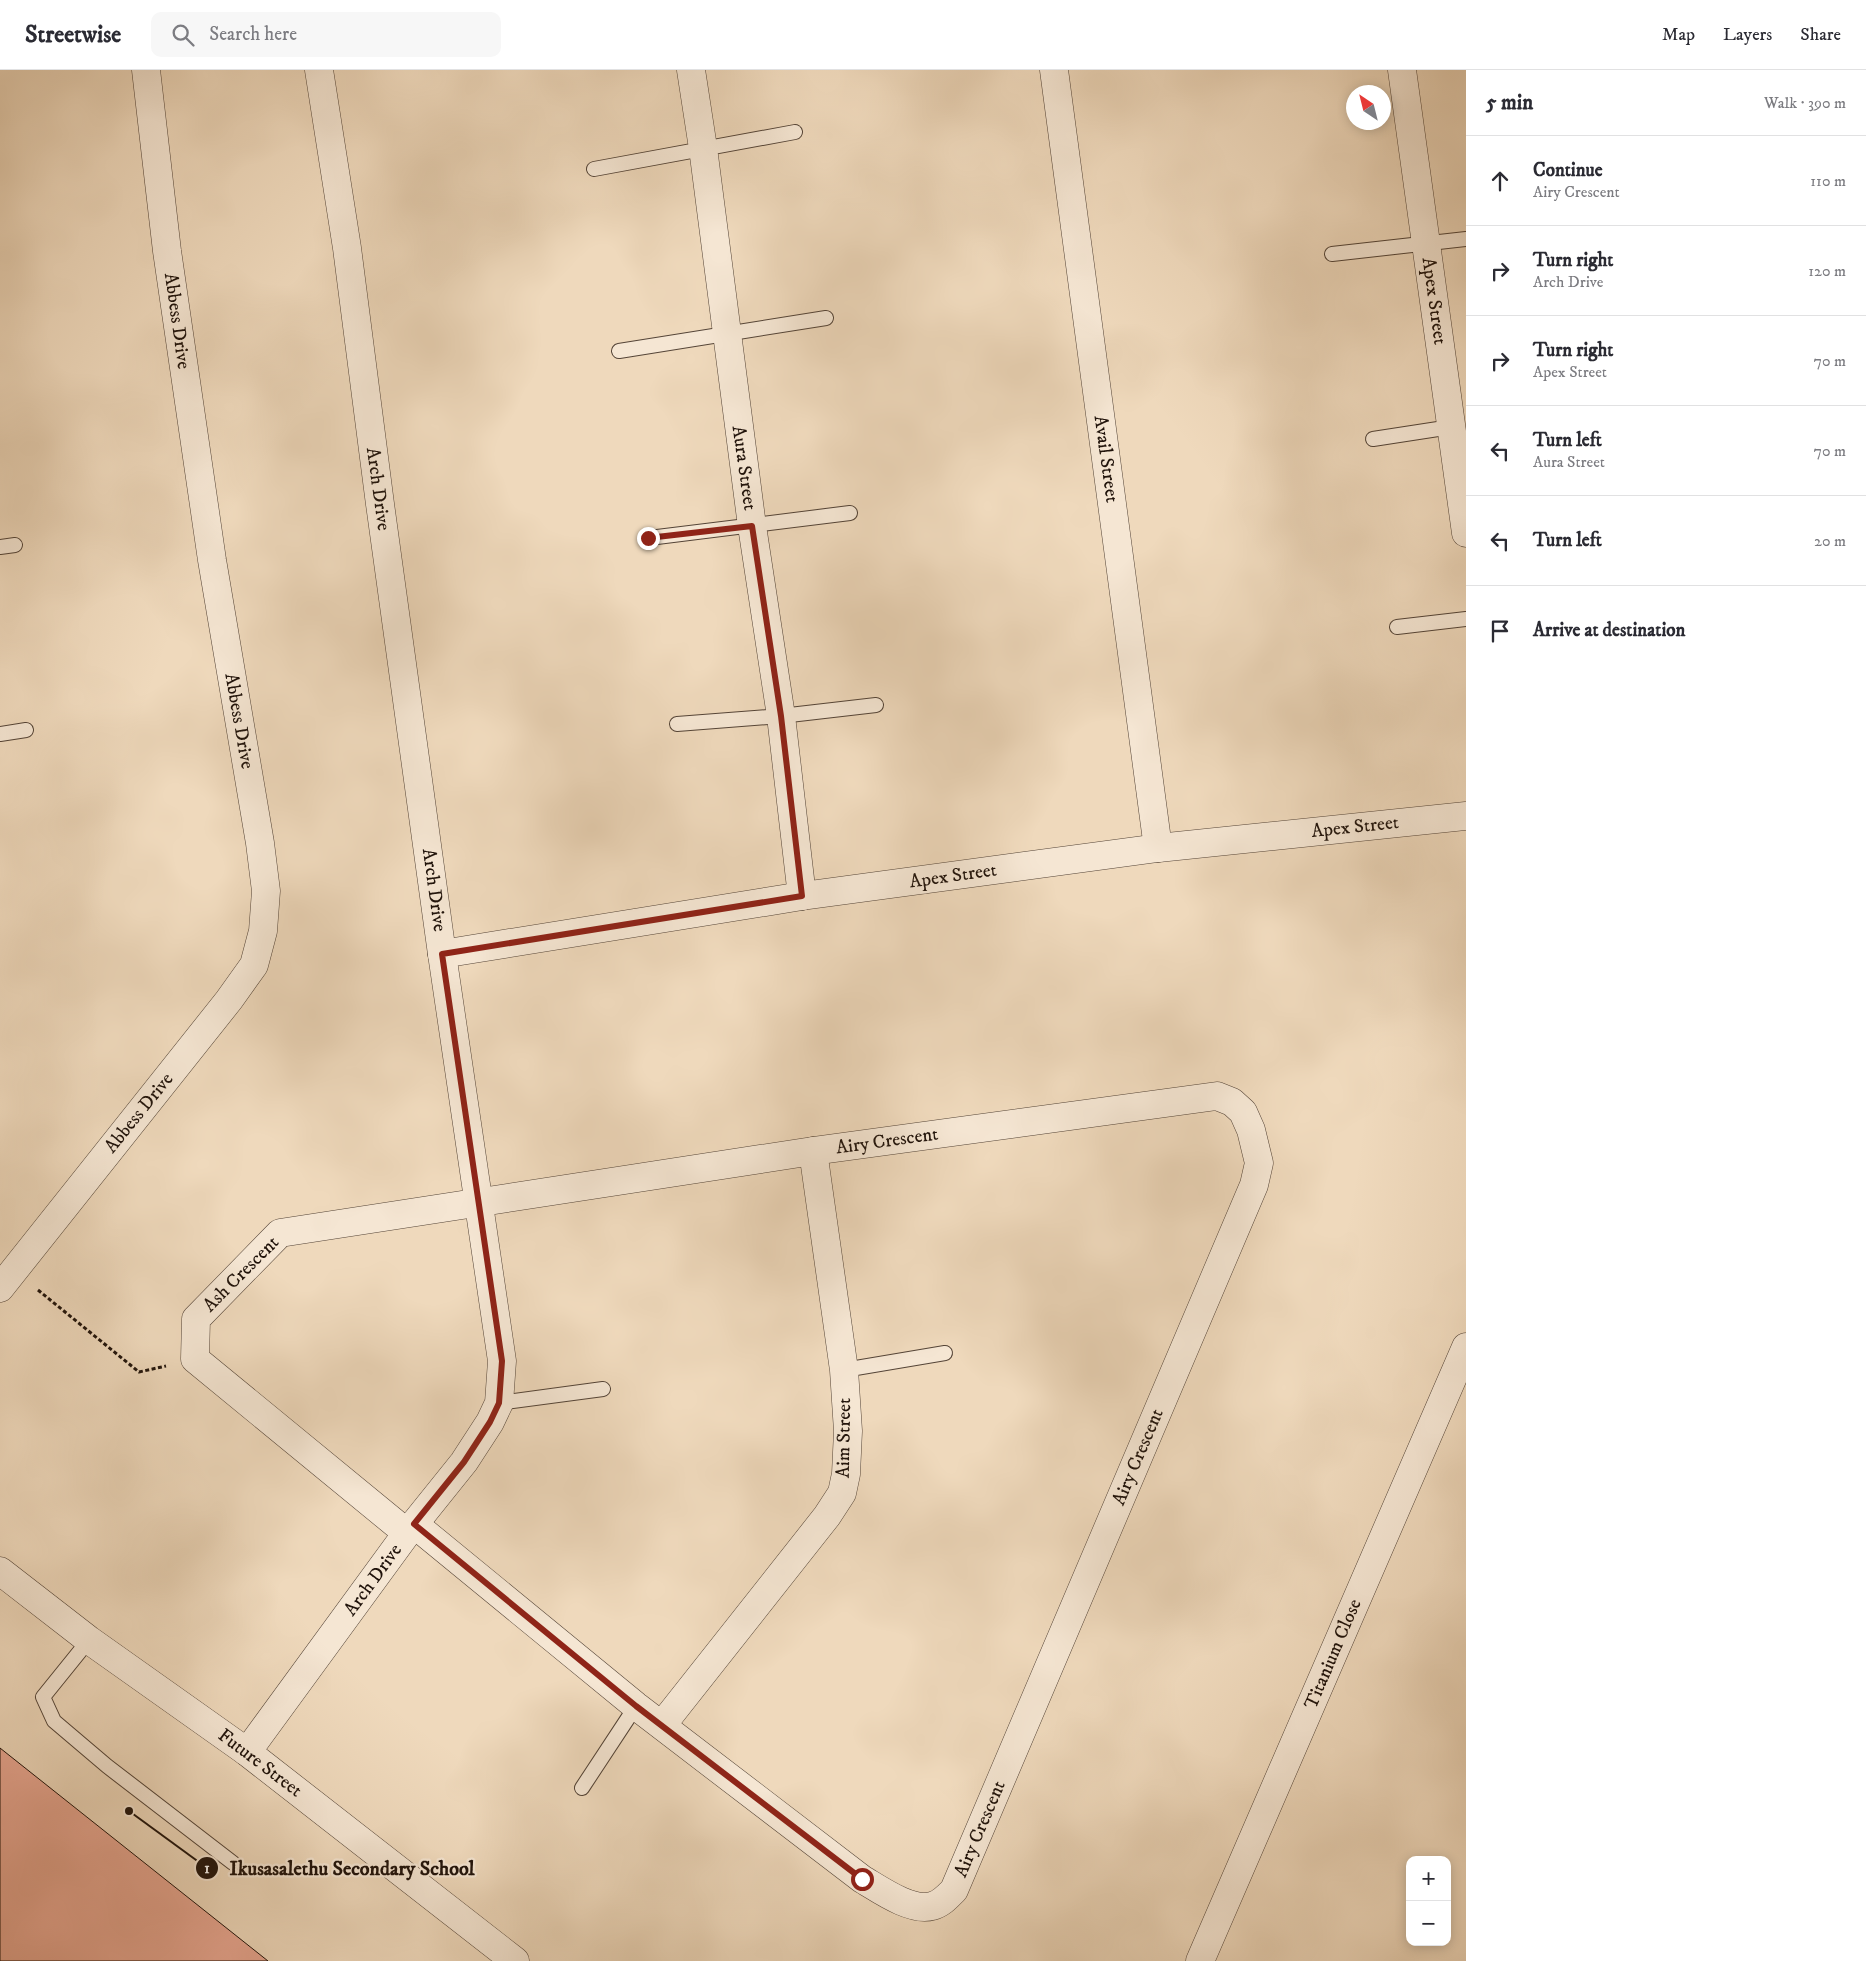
<!DOCTYPE html>
<html lang="en">
<head>
<meta charset="utf-8">
<style>
	:root { --surface:#fff; --page:#f7f7f7; --text:#2b2b33; --muted:#7c7c81; --line:#e1e1e2 }
	body { margin:0; font-family:"IM FELL DW Pica",serif; background:var(--page); color:var(--text) }
	.controls { position:absolute; right:15px; bottom:15px; display:grid; overflow:hidden; border-radius:10px; box-shadow:0 2px 12px #0003 }
	.controls button { width:45px; height:45px; display:grid; place-items:center; padding:0; border:0; border-bottom:1px solid var(--line); background:var(--surface); color:var(--text); font:25px sans-serif }
	.compass { position:absolute; left:1346px; top:15px; width:45px; height:45px; border-radius:50%; background:var(--surface); box-shadow:0 2px 12px #0003; rotate:325deg }
	.stop { position:absolute; width:15px; height:15px; margin:-11px; border:4px solid #8f2418; border-radius:50%; background:#fff }
	.stop.end { background:#8f2418; border-color:#fff; box-shadow:0 1px 5px #0008 }
	.list { margin:0; padding:0; list-style:none }
	h2 { display:flex; justify-content:space-between; align-items:center; height:65px; margin:0; padding:0 20px; font-size:21px }
	h2 small { font-size:16px; font-weight:400; color:var(--muted) }
	.list li { display:grid; grid-template-columns:32px 1fr auto; gap:15px; align-items:center; box-sizing:border-box; height:90px; padding:0 20px; border-top:1px solid var(--line) }
	.list b { display:block; font-size:19px; white-space:nowrap }
	.list p { margin:0; font-size:16px; white-space:nowrap; color:var(--muted) }
	.list em { font-size:16px; font-style:normal; color:var(--muted) }
	.icon { flex:none; width:28px; height:28px; fill:none; stroke:currentColor; stroke-width:2; stroke-linecap:round; stroke-linejoin:round }
	.map { position:relative; flex:none; width:1466px; height:1891px; overflow:hidden }
	header { display:flex; align-items:center; gap:30px; box-sizing:border-box; height:70px; padding:0 25px; background:var(--surface); border-bottom:1px solid var(--line) }
	header strong { font-size:24px }
	nav { display:flex; gap:28px; margin-inline-start:auto; font-size:18px }
	.search { width:350px; height:45px; background:var(--page); display:flex; align-items:center; gap:12px; box-sizing:border-box; padding:0 18px; border-radius:10px; color:var(--muted); font-size:19px }
	main { display:flex }
	aside { flex:1; background:var(--surface) }
	.map>svg:first-child { display:block }
	.building { fill:#e7a691; stroke:#20130b }
	.lines { fill:none; stroke-linecap:round; stroke-linejoin:round }
	.service-casing { stroke:#544437; stroke-width:16 }
	.minor-casing { stroke:#544437; stroke-width:29 }
	.tertiary-casing { stroke:#544437; stroke-width:29 }
	.path { stroke:#20130b; stroke-width:3; stroke-dasharray:4 2.5; stroke-linecap:butt }
	.service { stroke:#f5e6d3; stroke-width:14 }
	.minor { stroke:#f5e6d3; stroke-width:28 }
	.tertiary { stroke:#f5e6d3; stroke-width:28 }
	.route { stroke:#8f2418; stroke-width:6 }
	.labels { text-anchor:middle; dominant-baseline:central; stroke-width:4.5; stroke-linejoin:round; paint-order:stroke }
	.street-label { font-size:19px; fill:#20130b; stroke:#f5e6d3 }
	.leader { fill:none; stroke:#20130b; stroke-width:2 }
	.callout-dot { fill:#20130b; stroke:#f5e6d3; stroke-width:2 }
	.mark-label { font-size:15px; text-anchor:middle; font-weight:bold; fill:#fff }
	.callout-label { font-size:20px; text-anchor:middle; font-weight:bold; fill:#20130b; stroke:#f5e6d3; stroke-width:4.5; stroke-linejoin:round; paint-order:stroke }
</style>
</head>
<body>
<header>
<strong>Streetwise</strong>
<div class="search"><svg class="icon" aria-label="search" viewBox="0 0 24 24"><circle cx="10" cy="10" r="6"/><path d="M15 15l6 6"/></svg>Search here</div>
<nav><a>Map</a><a>Layers</a><a>Share</a></nav>
</header>
<main>
<div class="map">
<svg width="1466" height="1891" viewBox="0 0 1466 1891">
	<rect width="100%" height="100%" fill="#efd9bc"/>
	<filter id="stains"><feTurbulence type="fractalNoise" baseFrequency=".004" numOctaves="4"/><feColorMatrix values="0 0 0 0 .2 0 0 0 0 .09 0 0 0 0 .02 0 0 0 .5 -.17"/></filter>
	<radialGradient id="worn" r=".72"><stop offset=".6" stop-color="#630" stop-opacity="0"/><stop offset="1" stop-color="#630" stop-opacity=".3"/></radialGradient>
	<polygon class="building" points="0,1678 268,1891 0,1891"/>
	<g class="lines">
		<defs>
			<g id="service">
				<polyline points="594,99 795,62"/>
				<polyline points="1332,184 1466,169"/>
				<polyline points="619,281 826,248"/>
				<polyline points="1373,369 1451,357"/>
				<polyline points="649,468 850,443"/>
				<polyline points="0,477 15,475"/>
				<polyline points="1397,557 1466,549"/>
				<polyline points="677,654 781,646 876,635"/>
				<polyline points="0,664 26,660"/>
				<polyline points="844,1300 945,1283"/>
				<polyline points="499,1333 603,1319"/>
				<polyline points="89,1570 43,1627 54,1651 107,1696 233,1793"/>
				<polyline points="582,1718 636,1636"/>
			</g>
			<g id="minor">
				<polyline points="691,0 703,78 752,456 781,646 802,826"/>
				<polyline points="1054,0 1158,778"/>
				<polyline points="1402,0 1466,463"/>
				<polyline points="442,884 802,826 1158,778 1466,746"/>
				<path d="M407 1463 195 1289 196 1249 280 1163 813 1081 1217 1026 1232 1032 1243 1042 1251 1060 1259 1093 1254 1115 954 1820C947 1827 941 1834 932 1836 911 1842 879 1819 862 1809L636 1636 414 1454"/>
				<polyline points="662,1655 827,1446 842,1423 846,1404 848,1361 844,1300 813,1081"/>
				<polyline points="247,1682 407,1463 464,1392 490,1352 499,1333 502,1291 442,884 380,434 347,178 319,0"/>
				<polyline points="1200,1891 1466,1277"/>
			</g>
			<g id="tertiary">
				<polyline points="0,1218 229,930 254,895 263,861 266,821 260,773 212,490 167,181 146,0"/>
				<polyline points="0,1501 89,1570 247,1682 515,1891"/>
			</g>
		</defs>
		<use href="#service" class="service-casing"/>
		<use href="#minor" class="minor-casing"/>
		<use href="#tertiary" class="tertiary-casing"/>
		<polyline class="path" points="38,1220 139,1302 166,1296"/>
		<use href="#service" class="service"/>
		<use href="#minor" class="minor"/>
		<use href="#tertiary" class="tertiary"/>
	</g>
	<g class="lines">
		<polyline class="route" points="648,468 752,456 781,646 802,826 442,884 502,1291 499,1333 490,1352 464,1392 414,1454 636,1636 862,1809"/>
	</g>
	<g class="labels">
		<g class="street-label">
			<text transform="translate(1434 231) rotate(82)">Apex Street</text>
			<text transform="translate(177 251) rotate(82)">Abbess Drive</text>
			<text transform="translate(1106 389) rotate(82)">Avail Street</text>
			<text transform="translate(744 398) rotate(82)">Aura Street</text>
			<text transform="translate(378 419) rotate(82)">Arch Drive</text>
			<text transform="translate(239 651) rotate(80)">Abbess Drive</text>
			<text transform="translate(1355 757) rotate(-6)">Apex Street</text>
			<text transform="translate(953 806) rotate(-8)">Apex Street</text>
			<text transform="translate(434 820) rotate(82)">Arch Drive</text>
			<text transform="translate(139 1043) rotate(-51)">Abbess Drive</text>
			<text transform="translate(887 1071) rotate(-8)">Airy Crescent</text>
			<text transform="translate(241 1204) rotate(-45)">Ash Crescent</text>
			<text transform="translate(844 1368) rotate(-89)">Aim Street</text>
			<text transform="translate(1138 1387) rotate(-67)">Airy Crescent</text>
			<text transform="translate(373 1510) rotate(-54)">Arch Drive</text>
			<text transform="translate(1333 1584) rotate(-67)">Titanium Close</text>
			<text transform="translate(260 1693) rotate(37)">Future Street</text>
			<text transform="translate(980 1759) rotate(-67)">Airy Crescent</text>
		</g>
	</g>
	<path class="leader" d="M129 1741L207 1798"/>
	<g class="callout-dot">
		<circle cx="129" cy="1741" r="5"/>
		<circle cx="207" cy="1798" r="12"/>
	</g>
	<g class="mark-label">
		<text x="207" y="1803">1</text>
	</g>
	<g class="callout-label">
		<text x="352" y="1805">Ikusasalethu Secondary School</text>
	</g>
	<rect width="100%" height="100%" filter="url(#stains)"/>
	<rect width="100%" height="100%" fill="url(#worn)"/>
</svg>
<div class="controls">
<button>+</button>
<button>−</button>
</div>
<svg class="compass" viewBox="-18 -18 36 36"><path d="M0-13l5 13h-10z" fill="#e53935"/><path d="M0 13l5-13h-10z" fill="#7c7c81"/></svg>
<div class="stop" style="left:862px;top:1809px"></div>
<div class="stop end" style="left:648px;top:468px"></div>
</div>
<aside>
<h2>5 min<small>Walk · 390 m</small></h2>
<ul class="list">
<li><svg class="icon" aria-label="ahead" viewBox="0 0 24 24"><path d="M12 20V5M6 11l6-6 6 6"/></svg><div><b>Continue</b><p>Airy Crescent</p></div><em>110 m</em></li>
<li><svg class="icon" aria-label="right" viewBox="0 0 24 24"><path d="M7 20v-9h11M14 6l5 5-5 5"/></svg><div><b>Turn right</b><p>Arch Drive</p></div><em>120 m</em></li>
<li><svg class="icon" aria-label="right" viewBox="0 0 24 24"><path d="M7 20v-9h11M14 6l5 5-5 5"/></svg><div><b>Turn right</b><p>Apex Street</p></div><em>70 m</em></li>
<li><svg class="icon" aria-label="left" viewBox="0 0 24 24"><path d="M17 20v-9H6M10 6l-5 5 5 5"/></svg><div><b>Turn left</b><p>Aura Street</p></div><em>70 m</em></li>
<li><svg class="icon" aria-label="left" viewBox="0 0 24 24"><path d="M17 20v-9H6M10 6l-5 5 5 5"/></svg><div><b>Turn left</b></div><em>20 m</em></li>
<li><svg class="icon" aria-label="arrive" viewBox="0 0 24 24"><path d="M6 21V4h12l-3 4 3 4H6"/></svg><div><b>Arrive at destination</b></div></li>
</ul>
</aside>
</main>
</body>
</html>
